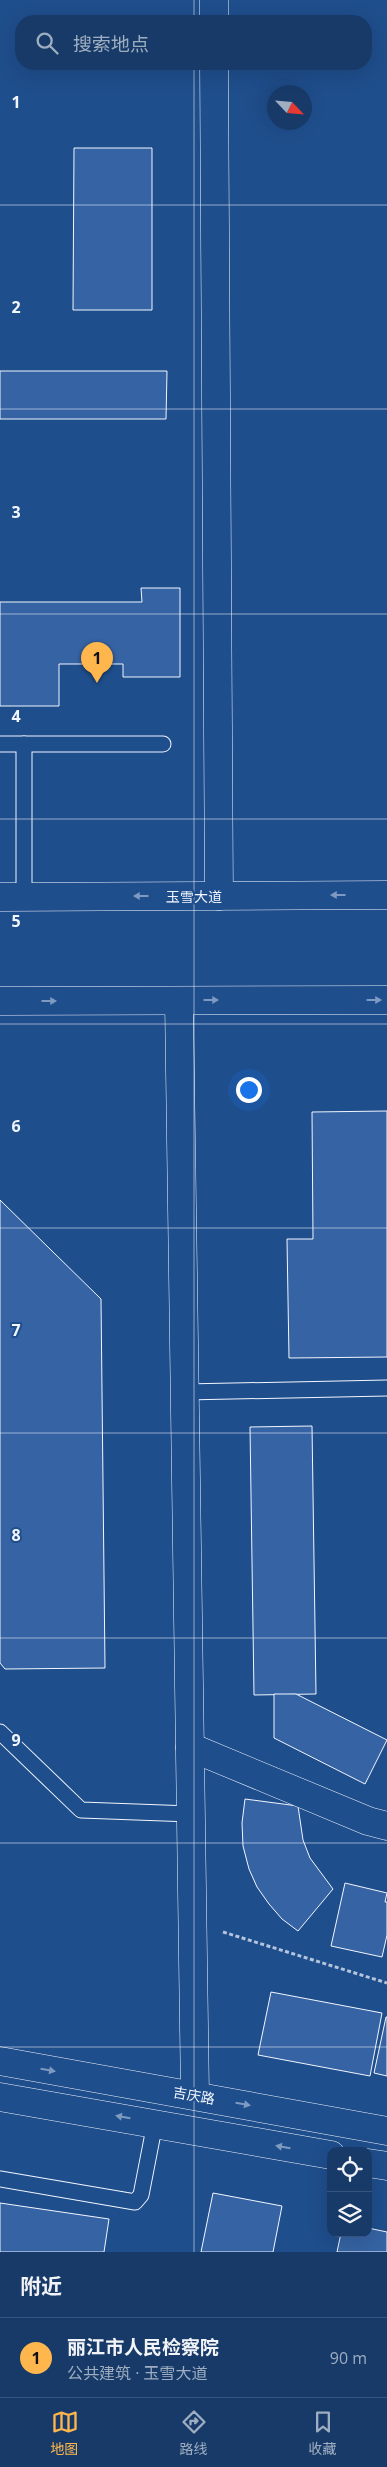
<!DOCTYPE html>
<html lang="zh">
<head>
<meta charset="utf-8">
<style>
	:root { --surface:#173a69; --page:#20416f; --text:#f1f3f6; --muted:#9eadc0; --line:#36547d; --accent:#ffb74d }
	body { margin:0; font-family:"Open Sans","Noto Sans SC",sans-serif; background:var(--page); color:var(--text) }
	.controls { position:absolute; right:15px; bottom:15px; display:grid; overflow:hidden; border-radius:10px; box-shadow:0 5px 20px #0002 }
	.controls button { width:45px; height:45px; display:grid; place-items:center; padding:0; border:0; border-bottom:1px solid var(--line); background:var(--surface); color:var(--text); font:25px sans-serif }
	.compass { position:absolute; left:267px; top:85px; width:45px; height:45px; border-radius:50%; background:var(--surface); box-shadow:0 5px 20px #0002; rotate:116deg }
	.you { position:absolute; left:248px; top:1089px; width:18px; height:18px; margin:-12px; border:4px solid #fff; border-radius:50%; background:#1a73e8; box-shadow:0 0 0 8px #1a73e833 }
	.badge { display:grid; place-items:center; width:32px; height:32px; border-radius:50%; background:var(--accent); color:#111; font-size:16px; font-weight:700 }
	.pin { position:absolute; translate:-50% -41px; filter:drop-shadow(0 1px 2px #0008) }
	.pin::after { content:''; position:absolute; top:26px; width:18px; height:15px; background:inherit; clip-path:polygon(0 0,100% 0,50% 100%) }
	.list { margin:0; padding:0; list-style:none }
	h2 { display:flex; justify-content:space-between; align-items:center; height:65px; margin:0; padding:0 20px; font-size:21px }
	h2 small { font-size:16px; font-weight:400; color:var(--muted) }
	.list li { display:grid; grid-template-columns:32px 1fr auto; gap:15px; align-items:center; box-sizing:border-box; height:80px; padding:0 20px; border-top:1px solid var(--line) }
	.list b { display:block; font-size:19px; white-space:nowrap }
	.list p { margin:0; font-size:16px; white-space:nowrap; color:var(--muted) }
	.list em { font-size:16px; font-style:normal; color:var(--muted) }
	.icon { flex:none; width:28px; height:28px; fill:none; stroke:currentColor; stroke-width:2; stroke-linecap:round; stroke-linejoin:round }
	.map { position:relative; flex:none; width:387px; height:2252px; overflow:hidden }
	.search { position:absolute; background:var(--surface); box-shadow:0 5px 20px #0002; left:15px; right:15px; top:15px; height:55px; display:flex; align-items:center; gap:12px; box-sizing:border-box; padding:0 18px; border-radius:20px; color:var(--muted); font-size:19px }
	.sheet { height:145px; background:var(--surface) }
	nav { display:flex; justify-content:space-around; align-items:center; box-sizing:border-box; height:70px; border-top:1px solid var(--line); background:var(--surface); font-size:14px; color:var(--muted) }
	nav a { display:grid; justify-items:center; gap:2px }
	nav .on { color:var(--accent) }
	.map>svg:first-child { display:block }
	.building { fill:#3563a3; stroke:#f2f6ff }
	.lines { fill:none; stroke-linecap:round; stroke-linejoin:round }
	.service-casing { stroke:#f2f6ff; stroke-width:17 }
	.minor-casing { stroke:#f2f6ff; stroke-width:29 }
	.tertiary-casing { stroke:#f2f6ff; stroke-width:29 }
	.secondary-casing { stroke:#f2f6ff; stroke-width:29 }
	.path { stroke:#b3c4dc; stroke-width:3; stroke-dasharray:4 2.5; stroke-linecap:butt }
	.service { stroke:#1f4e8c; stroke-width:15 }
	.minor { stroke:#1f4e8c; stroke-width:28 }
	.tertiary { stroke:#1f4e8c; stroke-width:28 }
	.secondary { stroke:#1f4e8c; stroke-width:28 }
	.oneway { fill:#7e9ac0 }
	.grid { fill:none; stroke:#f2f6ff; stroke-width:1; stroke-opacity:0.55 }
	.labels { text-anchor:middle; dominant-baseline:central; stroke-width:4; stroke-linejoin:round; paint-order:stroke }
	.street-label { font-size:14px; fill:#f2f6ff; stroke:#1f4e8c }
	.grid-label { font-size:16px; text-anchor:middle; font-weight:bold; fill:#f2f6ff; stroke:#1f4e8c; stroke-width:4; stroke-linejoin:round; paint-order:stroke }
</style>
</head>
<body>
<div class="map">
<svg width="387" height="2252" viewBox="0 0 387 2252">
	<rect width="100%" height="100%" fill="#1f4e8c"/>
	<g class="building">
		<polygon points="74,148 152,148 152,310 73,310"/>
		<polygon points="0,371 167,371 166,419 0,419"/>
		<polygon points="141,588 180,588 180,677 123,677 123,664 59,664 59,706 0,706 0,602 142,602"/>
		<polygon points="387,1111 387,1357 289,1358 287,1239 313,1239 312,1112"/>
		<polygon points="0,1200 101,1299 105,1668 5,1669 0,1663"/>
		<polygon points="312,1426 316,1694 254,1695 250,1427"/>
		<polygon points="274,1694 296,1694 387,1740 365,1784 274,1738"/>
		<polygon points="245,1799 298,1806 303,1840 310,1858 333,1889 298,1931 282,1919 269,1904 257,1887 249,1869 243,1846 242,1823"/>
		<polygon points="345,1883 387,1893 385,1902 387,1902 387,1935 382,1957 331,1946"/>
		<polygon points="271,1992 382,2013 370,2076 258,2055"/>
		<polygon points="386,2017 387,2017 387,2076 374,2073"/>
		<polygon points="213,2193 282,2206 273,2252 201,2252"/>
		<polygon points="0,2203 109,2219 104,2252 0,2252"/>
		<polygon points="368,2228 387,2232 387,2252 337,2252 341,2233 368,2233"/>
	</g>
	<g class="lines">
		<defs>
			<g id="service">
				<polyline points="0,744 163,744"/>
				<polyline points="24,897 24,744"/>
				<polyline points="185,1392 387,1388"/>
				<polyline points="0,1732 81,1810 191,1814"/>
				<polyline points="0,2179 135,2202 141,2195 155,2123"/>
			</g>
			<g id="minor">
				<polyline points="214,0 214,21"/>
				<polyline points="214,64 219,896"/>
				<polyline points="179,1001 195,2095"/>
				<polyline points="190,1747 368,1821 387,1826"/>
			</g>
			<g id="tertiary">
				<polyline points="0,2061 387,2131"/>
				<polyline points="0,2097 331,2155"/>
				<polyline points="368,2163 387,2166"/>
			</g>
			<g id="secondary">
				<polyline points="0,897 387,895"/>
				<polyline points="0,1001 387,1000"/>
			</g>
		</defs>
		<use href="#service" class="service-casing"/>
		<use href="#minor" class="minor-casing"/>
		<use href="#tertiary" class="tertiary-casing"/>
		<use href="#secondary" class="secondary-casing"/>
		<polyline class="path" points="223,1932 387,1983"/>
		<use href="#service" class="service"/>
		<use href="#minor" class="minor"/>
		<use href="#tertiary" class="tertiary"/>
		<use href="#secondary" class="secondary"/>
	</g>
	<defs><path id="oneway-solid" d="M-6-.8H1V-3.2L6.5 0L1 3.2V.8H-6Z" transform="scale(1.25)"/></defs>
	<g class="oneway">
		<use href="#oneway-solid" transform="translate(338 895) rotate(180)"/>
		<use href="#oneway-solid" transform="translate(141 896) rotate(180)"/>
		<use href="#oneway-solid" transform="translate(211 1000)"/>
		<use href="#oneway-solid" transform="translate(374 1000)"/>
		<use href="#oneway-solid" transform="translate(49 1001)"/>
		<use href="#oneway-solid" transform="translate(48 2070) rotate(10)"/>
		<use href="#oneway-solid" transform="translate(243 2104) rotate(10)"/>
		<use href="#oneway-solid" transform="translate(123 2117) rotate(-170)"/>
		<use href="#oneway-solid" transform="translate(283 2147) rotate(-170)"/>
	</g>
	<path class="grid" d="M194 0V21M194 64V2252M0 205H387M0 409H387M0 614H387M0 819H387M0 1024H387M0 1228H387M0 1433H387M0 1638H387M0 1843H387M0 2047H387"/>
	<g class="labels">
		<g class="street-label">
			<text x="194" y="896">玉雪大道</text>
			<text transform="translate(194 2095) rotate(10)">吉庆路</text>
		</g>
	</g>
	<g class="grid-label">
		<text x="16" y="108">1</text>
		<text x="16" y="313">2</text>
		<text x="16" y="518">3</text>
		<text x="16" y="722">4</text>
		<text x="16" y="927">5</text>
		<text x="16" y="1132">6</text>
		<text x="16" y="1336">7</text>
		<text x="16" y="1541">8</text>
		<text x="16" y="1746">9</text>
	</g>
</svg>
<div class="controls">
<button><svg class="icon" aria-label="locate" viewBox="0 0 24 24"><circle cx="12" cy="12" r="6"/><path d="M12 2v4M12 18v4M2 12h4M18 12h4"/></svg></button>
<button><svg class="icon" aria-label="layers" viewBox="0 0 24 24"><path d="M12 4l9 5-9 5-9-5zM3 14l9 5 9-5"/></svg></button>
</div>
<svg class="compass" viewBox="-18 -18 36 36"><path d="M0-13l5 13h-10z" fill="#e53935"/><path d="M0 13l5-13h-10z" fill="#9eadc0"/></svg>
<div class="you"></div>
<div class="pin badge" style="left:97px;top:683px">1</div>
<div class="search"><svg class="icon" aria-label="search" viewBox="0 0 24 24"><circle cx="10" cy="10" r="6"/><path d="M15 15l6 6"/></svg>搜索地点</div>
</div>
<section class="sheet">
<h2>附近<small></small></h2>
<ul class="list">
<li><span class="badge">1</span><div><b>丽江市人民检察院</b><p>公共建筑 · 玉雪大道</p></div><em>90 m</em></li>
</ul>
</section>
<nav>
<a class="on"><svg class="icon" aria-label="map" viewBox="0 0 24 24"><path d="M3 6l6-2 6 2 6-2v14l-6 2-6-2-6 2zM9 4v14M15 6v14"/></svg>地图</a>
<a><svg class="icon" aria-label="directions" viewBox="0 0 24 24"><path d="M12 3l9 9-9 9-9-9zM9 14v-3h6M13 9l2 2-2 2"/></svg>路线</a>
<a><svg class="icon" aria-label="saved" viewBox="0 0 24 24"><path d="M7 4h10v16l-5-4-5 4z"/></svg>收藏</a>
</nav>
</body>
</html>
